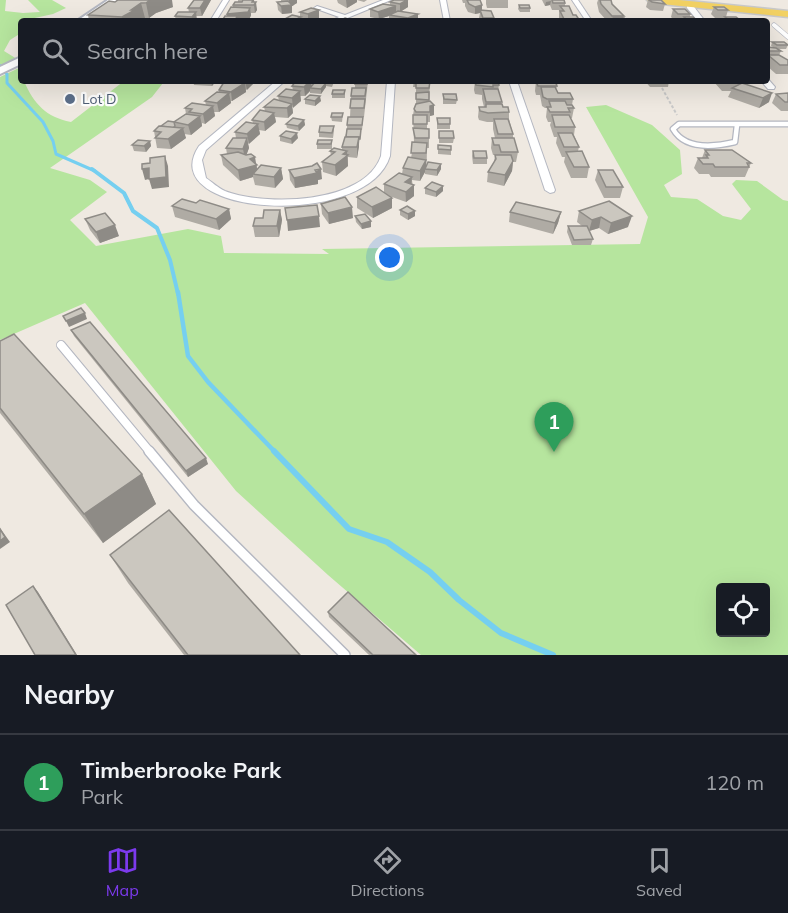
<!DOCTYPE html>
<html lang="en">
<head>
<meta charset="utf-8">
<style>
	:root { --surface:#171b24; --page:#20242c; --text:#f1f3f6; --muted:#9ea1a6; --line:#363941; --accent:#7c3aed }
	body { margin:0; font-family:Mulish,sans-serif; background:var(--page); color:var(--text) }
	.controls { position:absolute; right:18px; bottom:18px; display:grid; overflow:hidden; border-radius:6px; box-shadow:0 6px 24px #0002 }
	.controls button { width:54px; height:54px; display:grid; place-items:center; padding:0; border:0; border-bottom:2px solid var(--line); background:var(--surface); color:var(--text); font:30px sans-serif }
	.you { position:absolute; left:390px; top:258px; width:21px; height:21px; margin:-15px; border:4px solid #fff; border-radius:50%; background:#1a73e8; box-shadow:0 0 0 9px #1a73e833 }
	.badge { display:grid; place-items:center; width:39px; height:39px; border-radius:50%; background:var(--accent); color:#fff; font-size:20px; font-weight:700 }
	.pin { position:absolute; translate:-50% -50px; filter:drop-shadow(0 2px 3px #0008) }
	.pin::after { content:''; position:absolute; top:32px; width:21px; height:18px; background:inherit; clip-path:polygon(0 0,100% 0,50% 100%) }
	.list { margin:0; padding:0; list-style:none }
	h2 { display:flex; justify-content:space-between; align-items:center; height:78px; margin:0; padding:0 24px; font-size:26px }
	h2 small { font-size:20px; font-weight:400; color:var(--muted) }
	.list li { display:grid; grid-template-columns:39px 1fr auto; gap:18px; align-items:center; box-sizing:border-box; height:96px; padding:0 24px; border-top:2px solid var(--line) }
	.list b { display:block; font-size:22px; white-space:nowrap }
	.list p { margin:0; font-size:20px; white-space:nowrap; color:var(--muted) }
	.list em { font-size:20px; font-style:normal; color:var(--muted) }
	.icon { flex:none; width:33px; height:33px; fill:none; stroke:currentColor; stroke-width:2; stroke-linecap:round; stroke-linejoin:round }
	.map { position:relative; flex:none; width:788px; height:655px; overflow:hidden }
	.search { position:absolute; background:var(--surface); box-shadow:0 6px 24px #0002; left:18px; right:18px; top:18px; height:66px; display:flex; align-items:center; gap:15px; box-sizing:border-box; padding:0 21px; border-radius:6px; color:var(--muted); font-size:22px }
	.sheet { height:174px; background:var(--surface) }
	nav { display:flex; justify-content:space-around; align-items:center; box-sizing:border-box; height:84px; border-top:2px solid var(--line); background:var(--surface); font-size:16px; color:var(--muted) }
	nav a { display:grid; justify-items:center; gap:3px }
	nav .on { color:var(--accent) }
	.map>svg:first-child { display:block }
	.green { fill:#b6e59e; fill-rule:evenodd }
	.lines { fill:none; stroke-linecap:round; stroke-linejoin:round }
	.stream-far4 { stroke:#75cff0; stroke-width:2 }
	.stream-far3 { stroke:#75cff0; stroke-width:3 }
	.stream-far2 { stroke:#75cff0; stroke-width:4 }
	.stream-far1 { stroke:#75cff0; stroke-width:4.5 }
	.stream { stroke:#75cff0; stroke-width:6 }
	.service-far3-casing { stroke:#b4b7c1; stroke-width:5 }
	.service-far2-casing { stroke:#b4b7c1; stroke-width:7 }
	.service-far1-casing { stroke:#b4b7c1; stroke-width:10 }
	.service-casing { stroke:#b4b7c1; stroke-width:12 }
	.minor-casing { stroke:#b4b7c1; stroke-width:2 }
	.tertiary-casing { stroke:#b4b7c1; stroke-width:4 }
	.primary-casing { stroke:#c9c9c9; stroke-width:3 }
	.path { stroke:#c9c9c9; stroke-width:2; stroke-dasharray:3 2; stroke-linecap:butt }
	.service-far3 { stroke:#fff; stroke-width:4 }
	.service-far2 { stroke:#fff; stroke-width:4.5 }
	.service-far1 { stroke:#fff; stroke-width:8 }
	.service { stroke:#fff; stroke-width:9 }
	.minor { fill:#fff; fill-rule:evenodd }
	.tertiary { fill:#fff; fill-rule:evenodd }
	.primary { fill:#f2d163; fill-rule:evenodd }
	.wall { fill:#afaba4 }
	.shaded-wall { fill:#8e8b86 }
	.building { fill:#cbc7bf; stroke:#8e8b86; stroke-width:1.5 }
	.service-dot { fill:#5c6f8a; stroke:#fff; stroke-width:2 }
	.labels { text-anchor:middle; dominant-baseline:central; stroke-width:4.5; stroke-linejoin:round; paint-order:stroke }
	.far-service-label { font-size:14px; fill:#4e5e75; stroke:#fff; text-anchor:start }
</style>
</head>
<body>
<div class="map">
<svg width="788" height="655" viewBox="0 0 788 655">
	<rect width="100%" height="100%" fill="#efe9e1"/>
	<g class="green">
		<polygon points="0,0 6,0 5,11 23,13 40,12 28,0 52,0 66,8 53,14 21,21 21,33 10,40 4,51 17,59 0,67"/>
		<path d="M21 67V81H24C34 104 46 117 71 122L124 81H161L163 83 152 97 50 168 90 180 107 192 70 220 96 246 188 229 221 236 224 253 329 254 322 249 640 244 648 217 586 107 606 105 652 125 680 150 682 174 664 185 671 197 697 199 723 216 741 220 751 209 732 184 736 180 757 181 783 200 788 201V655H421L328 575 236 491 85 303 0 340V77ZM720 588H766V632H720Z"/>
	</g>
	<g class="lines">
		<polyline class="stream-far4" points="0,65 7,75"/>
		<polyline class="stream-far3" points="7,74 7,83 43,122 53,141 56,154 95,171"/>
		<polyline class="stream-far2" points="92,169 124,193 133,211 157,228 170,260 178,294"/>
		<polyline class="stream-far1" points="178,292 188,356 208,382 275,452"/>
		<polyline class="stream" points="274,451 349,529 387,542 430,572 459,600 501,633 553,655"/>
		<defs>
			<polyline id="service-far3" points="774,25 788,37"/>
			<path id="service-far2" d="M737 125 735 142C714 147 685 150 673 129L679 124H788"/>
			<polyline id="service-far1" points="61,345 150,452"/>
			<polyline id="service" points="149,451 194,505 345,655"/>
			<g id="minor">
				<polygon points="223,0 229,0 216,21 210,21"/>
				<polygon points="383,0 391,0 340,21 331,21 339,17 314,8 317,6 345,15"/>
				<polygon points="440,0 446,0 450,21 444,21"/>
				<polygon points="572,0 578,0 592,21 586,21"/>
				<polygon points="687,3 691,3 705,21 698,21 687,8"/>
				<polygon points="768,79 775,87 774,89 768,89 761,81"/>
				<path d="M276 81H285L206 150 202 160 206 178C212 182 218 188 225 191 264 206 364 205 381 156L387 81H395L390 156C367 231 152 216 199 146Z"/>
				<polygon points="509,81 517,81 555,190 554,192 550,193 545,190"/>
			</g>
			<g id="tertiary">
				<polygon points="108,0 117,0 86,21 77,21"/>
				<polygon points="21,57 21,64 0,74 0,67"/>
			</g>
			<polygon id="primary" points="647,0 679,0 788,11 788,17 652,3"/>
		</defs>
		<use href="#service-far3" class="service-far3-casing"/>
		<use href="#service-far2" class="service-far2-casing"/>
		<use href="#service-far1" class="service-far1-casing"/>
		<use href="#service" class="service-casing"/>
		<use href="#minor" class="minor-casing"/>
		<use href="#tertiary" class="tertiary-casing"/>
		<use href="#primary" class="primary-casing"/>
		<polyline class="path" points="662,88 677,115"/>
		<use href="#service-far3" class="service-far3"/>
		<use href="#service-far2" class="service-far2"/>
		<use href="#service-far1" class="service-far1"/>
		<use href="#service" class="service"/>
		<use href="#minor" class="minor"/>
		<use href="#tertiary" class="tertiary"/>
		<use href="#primary" class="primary"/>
	</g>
	<g class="wall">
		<polygon points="118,0 173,7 156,13 149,18 145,18 141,21 89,21 88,15"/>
		<polygon points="194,0 211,0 202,16 196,16 196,21 176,21 175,16 189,12 188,8"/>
		<polygon points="238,0 254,0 257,10 255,13 251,13 251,15 249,20 238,21 227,16 227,14 233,7 233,5 238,2"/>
		<polygon points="281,0 297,0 297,3 292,6 292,13 282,14 278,10 277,2 281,2"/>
		<polygon points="337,0 367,0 364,2 357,0 357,2 347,8 338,3"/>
		<polygon points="408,0 408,7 400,12 418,14 418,21 389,21 389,16 379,19 370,17 370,9 390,5 390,2"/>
		<polygon points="462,0 480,0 482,5 482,10 494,18 493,21 480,21 479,18 480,13 475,14 468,12 465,6 465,3 463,3"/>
		<polygon points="486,0 508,0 508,8 487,8 486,4"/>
		<polygon points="542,0 564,0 565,3 565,6 580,21 560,21 559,19 559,10 552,10 550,5 545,6"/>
		<polygon points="598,0 611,0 612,4 624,16 623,18 627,21 607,21 599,12 597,3"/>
		<polygon points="648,0 661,0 665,4 663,11 650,10 646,7"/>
		<polygon points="519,5 530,8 530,12 520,12 518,9"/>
		<polygon points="714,7 728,10 726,17 740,20 739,21 723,21 724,18 715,18 711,14"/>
		<polygon points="673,9 690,14 690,17 697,21 675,21 671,17"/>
		<polygon points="319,10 319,18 312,21 283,21 283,20 300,16 300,12"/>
		<polygon points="772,42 788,45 786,49 778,49 781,51 779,55 788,60 788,74 776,74 767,66 767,47 773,47 771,46"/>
		<polygon points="193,81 216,81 212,86 194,85"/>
		<polygon points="226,81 254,81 254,83 246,90 246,92 232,101 231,101 231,103 219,112 214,112 215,116 205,124 202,123 202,126 191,135 184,134 186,138 171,149 157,148 154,131 161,126 174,122 186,114 185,108 206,105 205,101 219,92 219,90 227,82"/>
		<polygon points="296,81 315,81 314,83 311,83 312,86 320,81 334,81 334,82 332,87 326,86 321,94 310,93 310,91 305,96 300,96 301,101 292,107 293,113 288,118 275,117 276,122 265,131 259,130 260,134 248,144 249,148 246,155 257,165 257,169 281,168 283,179 275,188 255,185 253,177 240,181 223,165 221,155 227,154 226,148 236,138 235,132 253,123 252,120 265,111 264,107 279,101 278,96 293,90 292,86"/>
		<polygon points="368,81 364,117 363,117 363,122 362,130 361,130 357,158 348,157 348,166 336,176 323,172 322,162 331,155 330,151 342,150 342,147 347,130 347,125 350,117 351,96 355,88 355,84"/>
		<polygon points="414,81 430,81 429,101 434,115 430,116 430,122 427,122 427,129 429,138 429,148 427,148 426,167 441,169 437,176 425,174 425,172 420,181 412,180 414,196 406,202 392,197 392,208 373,218 357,208 357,197 384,192 384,184 402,174 403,168 411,158 414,142 413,115 414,109 416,103 416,87 413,87"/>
		<polygon points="475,81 499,85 498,90 502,104 503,107 509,112 509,119 513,134 513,138 518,152 516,162 513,162 512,171 504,186 487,182 488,172 494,162 495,155 498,155 493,155 491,148 492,138 495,138 493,129 493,122 487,122 479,120 478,117 479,107 484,107 482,99 482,95 475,94 474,90"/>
		<polygon points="531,81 558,81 556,90 558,93 573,99 572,105 574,108 572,118 571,118 575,127 574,135 579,147 578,151 589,167 587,178 571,178 564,162 565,157 562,157 556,143 557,137 554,137 550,125 551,122 548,122 546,117 547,108 545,108 542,106 540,95 536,95 535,91 536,81"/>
		<polygon points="645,81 669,81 668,87 650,87"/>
		<polygon points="713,81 740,81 740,84 769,102 759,108 728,97 731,91 722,91"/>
		<polygon points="345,90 345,98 332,98 332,94"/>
		<polygon points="788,93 788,111 781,111 772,103 776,94"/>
		<polygon points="443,94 457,100 456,104 443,104"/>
		<polygon points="305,99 321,101 315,106 305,104"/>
		<polygon points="343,113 342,122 332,121 331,117"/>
		<polygon points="437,118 450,124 450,129 437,129"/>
		<polygon points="304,120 305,125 299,131 287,128 286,124"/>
		<polygon points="334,126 334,131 333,138 319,137 319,132"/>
		<polygon points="439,131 454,138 453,143 439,143"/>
		<polygon points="280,136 298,138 292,144 280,141"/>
		<polygon points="332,140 332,149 317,149 317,144"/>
		<polygon points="150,141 151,146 146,152 134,151 132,145"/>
		<polygon points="438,145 451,146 451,155 438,154"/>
		<polygon points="705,150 751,163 745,177 711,177 709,174 699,174 694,168 698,158 702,158"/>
		<polygon points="473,151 487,158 487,164 473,164 472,156"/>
		<polygon points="289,170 322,179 318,180 318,184 295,188 290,180"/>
		<polygon points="598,170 623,187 620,198 604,198 595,180"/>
		<polygon points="425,188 443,191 436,197 425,194"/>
		<polygon points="609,201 628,227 608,234 599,228 589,231 593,239 591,245 572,245 567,232 568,226 582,226 577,222 579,211"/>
		<polygon points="196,203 229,209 231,219 219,230 175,217 172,206"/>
		<polygon points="321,204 353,218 329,224 322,214"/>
		<polygon points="280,210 282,220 279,237 255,237 253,226 263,218"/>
		<polygon points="400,210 415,211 415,216 408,220 400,215"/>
		<polygon points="510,212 561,212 558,223 553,234 509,222"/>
		<polygon points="355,216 371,227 362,229 356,222"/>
		<polygon points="85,219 119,236 100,243 90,230"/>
		<polygon points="71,330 208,464 188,477 74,336"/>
		<polygon points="0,341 142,474 156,504 103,543 0,413"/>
		<polygon points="110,555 300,655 184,655 128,583"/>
		<polygon points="328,612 416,655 369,655 329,617"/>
	</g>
	<g class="shaded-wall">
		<polygon points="150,0 172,0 173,7 156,13 149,18 146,3"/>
		<polygon points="205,0 211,0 202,16 200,8"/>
		<polygon points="250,0 254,0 254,4 256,2 257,10 255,13 254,5"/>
		<polygon points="289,0 297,0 297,3 292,6 292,13 282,14 281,6 289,5"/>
		<polygon points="346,0 357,0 357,2 347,8"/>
		<polygon points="408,0 408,7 400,12 400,4"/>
		<polygon points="551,1 550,5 545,6 546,2"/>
		<polygon points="141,3 145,18 141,21 123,21 122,17"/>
		<polygon points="482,5 482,13 480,10 480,13 475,14 475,7"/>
		<polygon points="396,6 396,13 389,15 389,16 379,19 378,12"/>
		<polygon points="250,8 251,15 249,20 228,21 227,14"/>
		<polygon points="319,10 319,18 312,21 308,21 308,14"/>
		<polygon points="196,12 197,20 196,21 193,21 192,17"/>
		<polygon points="418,14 418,21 408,21 408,18"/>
		<polygon points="301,17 301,21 292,21"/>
		<polygon points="211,81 216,81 212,86"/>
		<polygon points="245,81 254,81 254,83 247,90"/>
		<polygon points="310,81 311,81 312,88 310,88 310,91 305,96 304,87"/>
		<polygon points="245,83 246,92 232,101 231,92"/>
		<polygon points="326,83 326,87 321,94 321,89"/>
		<polygon points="300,91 301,101 293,108 292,98"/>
		<polygon points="229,93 231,103 219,112 217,103"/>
		<polygon points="772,93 769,102 759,108 763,98"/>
		<polygon points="320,96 321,101 315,106 315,101"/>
		<polygon points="292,104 293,113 288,118 287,108"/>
		<polygon points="434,105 434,115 430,116 430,106"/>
		<polygon points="213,106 215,116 205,124 203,114"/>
		<polygon points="274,113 276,122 265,131 264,122"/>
		<polygon points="200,116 202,126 191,135 188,125"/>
		<polygon points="304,120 305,125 299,131 298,126"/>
		<polygon points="258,124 260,134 249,144 247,134"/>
		<polygon points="183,128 186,138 171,149 168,139"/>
		<polygon points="297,133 298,138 292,144 291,139"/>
		<polygon points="359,137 359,147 357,158 357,147"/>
		<polygon points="247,138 249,148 245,159 243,149"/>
		<polygon points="150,141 151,146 146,152 144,146"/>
		<polygon points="427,143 426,169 425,169 425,172 420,181 420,171 426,160"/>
		<polygon points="347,151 348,166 336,176 335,165 343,154"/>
		<polygon points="165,156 168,166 169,187 152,189 149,179 145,180 142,169"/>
		<polygon points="255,157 258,175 253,174 253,177 240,181 238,170 250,159"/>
		<polygon points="513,161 512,171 504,186 505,175"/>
		<polygon points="441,164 441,169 437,176 437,170"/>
		<polygon points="281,168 283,179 275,188 274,177"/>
		<polygon points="321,169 322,179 318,180 318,184 295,188 294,178"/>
		<polygon points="412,177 411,187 414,185 414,196 406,202 405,182"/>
		<polygon points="443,186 443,191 436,197 436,192"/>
		<polygon points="392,198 392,208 373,218 372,207"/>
		<polygon points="352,207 353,218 329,224 328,213"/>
		<polygon points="229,209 231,219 219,230 216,219"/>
		<polygon points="280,210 282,220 279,237 277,226"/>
		<polygon points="415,211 415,216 408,220 408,214"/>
		<polygon points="561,212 558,223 553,234 555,223"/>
		<polygon points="319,216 320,227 288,231 287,220"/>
		<polygon points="632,216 628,227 608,234 611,223"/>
		<polygon points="601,217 599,228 589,231 592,220"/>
		<polygon points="371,221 371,227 362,229 361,224"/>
		<polygon points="115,225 119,236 100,243 96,232"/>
		<polygon points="85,313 87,319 69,327 66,321"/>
		<polygon points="206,458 208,464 188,477 186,471"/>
		<polygon points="142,474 156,504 103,543 84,514"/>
		<polygon points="0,528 10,542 0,549"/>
		<polygon points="33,586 38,592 77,655 76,655"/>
	</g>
	<g class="building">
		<polygon points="118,0 150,0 146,3 141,3 131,10 135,10 122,17 88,15 109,1 115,2"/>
		<polygon points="194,0 205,0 200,8 188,8"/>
		<polygon points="243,0 253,0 252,2 256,2 254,5 233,5 235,2 242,2"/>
		<polygon points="394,0 407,0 400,4 390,2"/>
		<polygon points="467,0 480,0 482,5 475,7 469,4"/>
		<polygon points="552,0 564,0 565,3 553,3"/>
		<polygon points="600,0 611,0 612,4 624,16 612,16 601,4"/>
		<polygon points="649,0 661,0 665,4 652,2"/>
		<polygon points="288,1 292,5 281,6 277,2"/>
		<polygon points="383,4 396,6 378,12 370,9"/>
		<polygon points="519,5 529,5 530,8 520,8"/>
		<polygon points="560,6 569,6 573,15 576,15 580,21 565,21 560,11 564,11"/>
		<polygon points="231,7 250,8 248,12 227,14"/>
		<polygon points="714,7 724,7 728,10 718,10"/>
		<polygon points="311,8 319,10 308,14 300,12"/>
		<polygon points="673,9 685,9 690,14 678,14"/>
		<polygon points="480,10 491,11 494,18 483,18"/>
		<polygon points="398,11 418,14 408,18 389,15"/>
		<polygon points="178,12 196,12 192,17 175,16"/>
		<polygon points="292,15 301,17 292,21 283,20"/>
		<polygon points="225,16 237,16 235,21 222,21"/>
		<polygon points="684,17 693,17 697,21 688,21"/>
		<polygon points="725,17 736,17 740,20 729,20"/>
		<polygon points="345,18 354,21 339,21"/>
		<polygon points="614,18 624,18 627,21 617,21"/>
		<polygon points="180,19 191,19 189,21 179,21"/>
		<polygon points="412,19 415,21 405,21 404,20"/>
		<polygon points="655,20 664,20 666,21 656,21"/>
		<polygon points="772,42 784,42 788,45 777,45"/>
		<polygon points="767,47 776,48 781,51 767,51"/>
		<polygon points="768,55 779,55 788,60 788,65 780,65"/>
		<polygon points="296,81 310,81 304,87 292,86"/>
		<polygon points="320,81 332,81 331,82 323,81 326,83 321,89 310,88 315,82 319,82"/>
		<polygon points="356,81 367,81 367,84 355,84"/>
		<polygon points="416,81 430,81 429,88 416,88"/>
		<polygon points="475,81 498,81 499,85 493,85 493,87 476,85"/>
		<polygon points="536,81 555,81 557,86 538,86"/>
		<polygon points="224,82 245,83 231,92 219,90"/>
		<polygon points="742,83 772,93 763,98 732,88"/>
		<polygon points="541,87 555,87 558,93 570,93 573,99 547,99 543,97"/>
		<polygon points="352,88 366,88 365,96 351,96"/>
		<polygon points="286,89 300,91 292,98 278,96"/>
		<polygon points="483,89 498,89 502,102 486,102"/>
		<polygon points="333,90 345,90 344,94 332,94"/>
		<polygon points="217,92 229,93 217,103 205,101"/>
		<polygon points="429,92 429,100 416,99 416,93"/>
		<polygon points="788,93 788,102 785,102 776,94"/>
		<polygon points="443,94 456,94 457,100 444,99"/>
		<polygon points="310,95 320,96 315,101 305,99"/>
		<polygon points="274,99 292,104 287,108 264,107"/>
		<polygon points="351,99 365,99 364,108 350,108"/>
		<polygon points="430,101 434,105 430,106 430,112 416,112 414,109 416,104"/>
		<polygon points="549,101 565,101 567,105 572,105 574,108 568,108 570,112 550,112 547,107 551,107"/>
		<polygon points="192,103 213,106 203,114 189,112 192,109 185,108"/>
		<polygon points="486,104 502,104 503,107 508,107 509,112 488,113 480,111 479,107 486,107"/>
		<polygon points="260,110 274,113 264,122 252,120"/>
		<polygon points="332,113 343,113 342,117 331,117"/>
		<polygon points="186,114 200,116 188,125 174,122"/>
		<rect x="413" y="115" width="14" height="9"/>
		<polygon points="552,115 569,115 575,127 555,127"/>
		<polygon points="348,117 363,117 362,125 347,125"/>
		<polygon points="293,118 304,120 298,126 286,124"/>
		<polygon points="437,118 450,118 450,124 438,124"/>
		<polygon points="494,119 508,119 513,134 498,134"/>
		<polygon points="168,121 174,122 175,126 173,128 161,126"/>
		<polygon points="246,122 258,124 247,134 235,132"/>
		<polygon points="159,126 183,128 168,139 155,138 161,132 154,131"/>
		<polygon points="320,126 334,126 332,133 319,132"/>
		<polygon points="413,128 429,129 429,138 415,138"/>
		<polygon points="347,129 361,129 360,139 359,139 359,137 346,137"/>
		<polygon points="286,131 297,133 291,139 280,136"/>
		<polygon points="439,131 453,131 454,138 439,138"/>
		<polygon points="558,133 572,133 579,147 564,147"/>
		<polygon points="345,137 359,137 357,147 342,147"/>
		<polygon points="233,138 247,138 243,149 226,148"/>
		<polygon points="492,138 514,138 518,152 501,152 499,145 494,145"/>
		<polygon points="138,140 150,141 144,146 132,145"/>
		<polygon points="318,140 332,140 331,144 317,144"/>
		<polygon points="412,142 427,143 426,153 411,153"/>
		<polygon points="438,145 451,146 451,150 438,149"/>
		<polygon points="334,148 347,151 343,154 348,155 335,165 322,162 335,152 330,151"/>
		<polygon points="705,150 732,150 751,163 747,163 749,167 715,167 713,164 703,164 698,158 708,158 706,155 709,155"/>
		<polygon points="473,151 486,151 487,158 474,158"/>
		<polygon points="582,151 589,167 574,167 566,152"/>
		<polygon points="238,152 246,155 251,154 255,157 250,159 257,165 238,170 221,155"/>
		<polygon points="495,155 511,155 513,161 505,175 488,172 496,159"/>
		<polygon points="165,156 166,177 149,179 149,168 142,169 142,164 150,163 150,158"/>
		<polygon points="408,157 426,160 420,171 403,168"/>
		<polygon points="428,162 441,164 437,170 425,169"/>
		<polygon points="317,163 321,169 315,170 317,173 294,178 289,170 312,166"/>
		<polygon points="261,165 281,168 274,177 253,174"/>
		<polygon points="598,170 613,170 623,187 606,187"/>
		<polygon points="399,173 412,177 405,182 414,185 406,192 384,184"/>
		<polygon points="432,182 443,186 436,192 425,188"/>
		<polygon points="376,187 392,198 372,207 357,197"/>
		<polygon points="345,197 352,207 328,213 321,204"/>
		<polygon points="182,199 196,203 200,200 229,209 216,219 172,206"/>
		<polygon points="609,201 632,216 611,223 601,217 592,220 579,211"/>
		<polygon points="516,202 561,212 555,223 510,212"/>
		<polygon points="317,205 319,216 287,220 285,208"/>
		<polygon points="407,206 415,211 408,214 400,210"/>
		<polygon points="264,210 280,210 277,226 253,226 255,218 263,218"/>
		<polygon points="105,213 115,225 96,232 85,219"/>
		<polygon points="365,214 371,221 361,224 355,216"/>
		<polygon points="568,226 587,226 593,239 574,240"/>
		<polygon points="81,308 85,313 66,321 63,316"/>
		<polygon points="90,322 206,458 186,471 71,330"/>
		<polygon points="14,334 142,474 84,514 0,408 0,341"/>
		<polygon points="169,510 300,655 188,655 110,555"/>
		<polygon points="0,529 5,537 0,541"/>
		<polygon points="33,586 76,655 35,655 6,605"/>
		<polygon points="348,592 416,655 373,655 328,612"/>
	</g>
	<circle class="service-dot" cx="70" cy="99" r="6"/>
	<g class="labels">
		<g class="far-service-label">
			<text x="82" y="99">Lot D</text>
		</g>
	</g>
</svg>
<div class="controls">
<button><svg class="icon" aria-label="locate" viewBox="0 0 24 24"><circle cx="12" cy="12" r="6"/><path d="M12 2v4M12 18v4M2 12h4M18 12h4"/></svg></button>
</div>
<div class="you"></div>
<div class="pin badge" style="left:554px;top:452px;background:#2e9e5b">1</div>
<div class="search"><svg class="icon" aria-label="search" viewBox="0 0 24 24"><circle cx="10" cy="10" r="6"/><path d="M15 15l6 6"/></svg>Search here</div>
</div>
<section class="sheet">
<h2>Nearby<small></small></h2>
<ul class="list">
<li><span class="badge" style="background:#2e9e5b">1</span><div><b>Timberbrooke Park</b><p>Park</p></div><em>120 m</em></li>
</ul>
</section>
<nav>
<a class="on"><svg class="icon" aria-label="map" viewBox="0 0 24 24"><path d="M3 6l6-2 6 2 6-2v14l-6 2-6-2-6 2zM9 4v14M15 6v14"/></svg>Map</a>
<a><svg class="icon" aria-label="directions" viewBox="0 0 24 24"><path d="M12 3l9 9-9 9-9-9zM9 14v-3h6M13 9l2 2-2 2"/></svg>Directions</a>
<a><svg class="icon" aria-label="saved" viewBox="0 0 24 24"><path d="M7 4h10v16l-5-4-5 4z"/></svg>Saved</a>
</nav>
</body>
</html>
